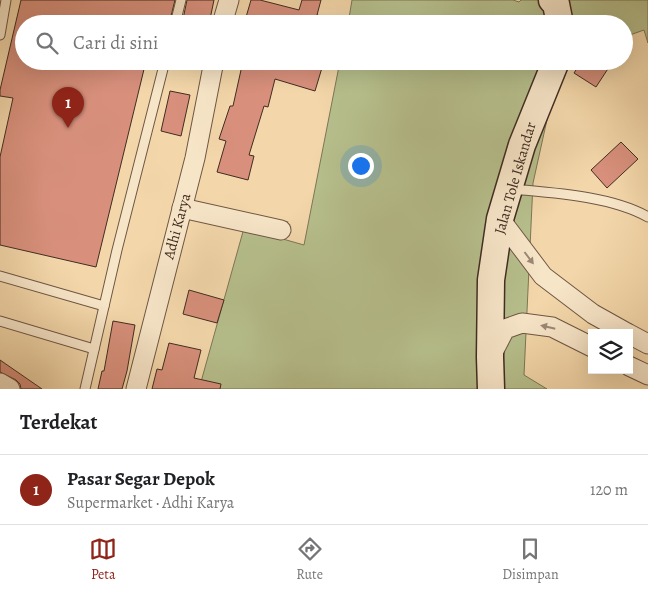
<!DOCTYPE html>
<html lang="id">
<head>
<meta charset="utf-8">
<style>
	:root { --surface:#fff; --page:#f6f6f6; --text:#202124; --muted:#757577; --line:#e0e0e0; --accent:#8f2418 }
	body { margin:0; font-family:Alegreya,serif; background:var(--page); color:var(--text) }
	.controls { position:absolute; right:15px; bottom:15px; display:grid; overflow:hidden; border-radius:0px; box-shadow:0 5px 20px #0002 }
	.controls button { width:45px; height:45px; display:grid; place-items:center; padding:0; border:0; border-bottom:1px solid var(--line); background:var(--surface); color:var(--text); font:25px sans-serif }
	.you { position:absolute; left:360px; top:165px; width:18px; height:18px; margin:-12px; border:4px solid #fff; border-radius:50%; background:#1a73e8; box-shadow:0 0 0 8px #1a73e833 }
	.badge { display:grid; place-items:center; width:32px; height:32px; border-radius:50%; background:var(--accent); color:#fff; font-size:16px; font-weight:700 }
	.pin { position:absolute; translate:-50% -41px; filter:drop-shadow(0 1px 2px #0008) }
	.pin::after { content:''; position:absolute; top:26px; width:18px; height:15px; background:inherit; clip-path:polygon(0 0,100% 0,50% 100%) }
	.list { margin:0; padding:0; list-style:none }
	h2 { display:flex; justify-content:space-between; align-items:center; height:65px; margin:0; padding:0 20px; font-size:21px }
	h2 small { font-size:16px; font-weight:400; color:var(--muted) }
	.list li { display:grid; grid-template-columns:32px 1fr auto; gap:15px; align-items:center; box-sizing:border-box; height:70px; padding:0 20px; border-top:1px solid var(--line) }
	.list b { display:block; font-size:19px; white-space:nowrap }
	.list p { margin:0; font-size:16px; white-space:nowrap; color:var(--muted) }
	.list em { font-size:16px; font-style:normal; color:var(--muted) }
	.icon { flex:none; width:28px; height:28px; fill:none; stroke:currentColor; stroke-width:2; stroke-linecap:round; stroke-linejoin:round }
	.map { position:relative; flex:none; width:648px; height:389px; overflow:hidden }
	.search { position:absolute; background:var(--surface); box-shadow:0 5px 20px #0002; left:15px; right:15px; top:15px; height:55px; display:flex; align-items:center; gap:12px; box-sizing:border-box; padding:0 18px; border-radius:28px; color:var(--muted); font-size:19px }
	.sheet { height:135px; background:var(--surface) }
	nav { display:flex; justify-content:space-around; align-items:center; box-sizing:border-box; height:70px; border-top:1px solid var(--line); background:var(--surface); font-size:14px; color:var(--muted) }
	nav a { display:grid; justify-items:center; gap:2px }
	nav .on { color:var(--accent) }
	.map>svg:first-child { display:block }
	.green { fill:#b6bf8c; stroke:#7c7657 }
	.building { fill:#d8907c; stroke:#412c22 }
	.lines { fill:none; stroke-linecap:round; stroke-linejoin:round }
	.service-casing { stroke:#6e5744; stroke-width:11 }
	.minor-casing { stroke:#6e5744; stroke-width:21 }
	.secondary-casing { stroke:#412c22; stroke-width:29 }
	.service { stroke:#f7e5c8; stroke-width:9 }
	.minor { stroke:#f7e5c8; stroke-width:19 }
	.secondary { stroke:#f7e5c8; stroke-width:26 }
	.oneway { fill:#9c8875 }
	.labels { text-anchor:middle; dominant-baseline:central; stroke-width:4; stroke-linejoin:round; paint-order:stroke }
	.street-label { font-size:15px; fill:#412c22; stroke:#f7e5c8 }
</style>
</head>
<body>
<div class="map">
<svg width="648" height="389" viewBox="0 0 648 389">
	<rect width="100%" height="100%" fill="#f3d7aa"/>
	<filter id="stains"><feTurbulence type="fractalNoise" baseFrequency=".004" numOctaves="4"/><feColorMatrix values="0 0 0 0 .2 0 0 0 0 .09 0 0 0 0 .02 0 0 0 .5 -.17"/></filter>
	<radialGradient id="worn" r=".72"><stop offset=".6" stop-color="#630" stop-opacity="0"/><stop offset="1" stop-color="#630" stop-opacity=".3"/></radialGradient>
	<g class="green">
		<polygon points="352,0 513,0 519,2 521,0 648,0 648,43 644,30 624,37 624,24 348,24"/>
		<polygon points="340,61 560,61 533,183 524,375 547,389 199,389 244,228 304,245"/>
	</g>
	<g class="building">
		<polygon points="21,0 175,0 169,24 24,24 24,61 146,61 96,267 0,245 0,157 13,98 0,96 0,90"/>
		<polygon points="187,0 214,0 209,24 182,24"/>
		<polygon points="251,0 260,0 299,10 302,0 321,0 317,15 333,19 332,24 244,24"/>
		<polygon points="243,61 324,61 315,91 275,79 268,107 264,106 249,155 254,156 248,180 217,172 226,141 219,139 230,106 233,106"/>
		<polygon points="582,61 613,61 596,87 574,73"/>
		<polygon points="170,91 190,95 181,136 161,131"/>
		<polygon points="621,142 638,159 607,188 591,170"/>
		<polygon points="189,290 224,300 217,323 183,314"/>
		<polygon points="113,321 135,325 127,371 122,389 98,389 102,371 104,371"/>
		<polygon points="169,343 201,350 194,378 221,384 220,389 152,389 157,369 162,370"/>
		<polygon points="0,360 42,389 21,389 20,384 16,380 0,372"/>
	</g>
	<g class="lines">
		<defs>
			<g id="service">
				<polyline points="175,24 181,0"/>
				<polyline points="0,35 6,0"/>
				<path d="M512 189C553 193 611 196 648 217"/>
				<polyline points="0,276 104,306"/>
				<polyline points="0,321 94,349"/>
				<polyline points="85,389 117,250 165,61"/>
			</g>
			<g id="minor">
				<polyline points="222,24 229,0"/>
				<polyline points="182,208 281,230"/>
				<polyline points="500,219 543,276 593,314 627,333"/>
				<polyline points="629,334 648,344"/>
				<polyline points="492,354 505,329 522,323 552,327 592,347"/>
				<polyline points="629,366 648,375"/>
				<polyline points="0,383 10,389"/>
				<polyline points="136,389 195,158 214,61"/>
			</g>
			<g id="secondary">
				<polyline points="552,0 556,4 560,24"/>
				<polyline points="491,389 490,357 491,280 500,219 522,145 556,61"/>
			</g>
		</defs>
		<use href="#service" class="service-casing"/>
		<use href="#minor" class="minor-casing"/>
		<use href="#secondary" class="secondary-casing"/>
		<use href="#service" class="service"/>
		<use href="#minor" class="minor"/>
		<use href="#secondary" class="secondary"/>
	</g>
	<defs><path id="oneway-solid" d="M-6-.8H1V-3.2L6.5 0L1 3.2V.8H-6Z" transform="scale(1.25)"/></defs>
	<g class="oneway">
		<use href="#oneway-solid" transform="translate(529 258) rotate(53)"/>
		<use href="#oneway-solid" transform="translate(548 327) rotate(-167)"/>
	</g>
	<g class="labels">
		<g class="street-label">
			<text transform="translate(515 178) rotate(-74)">Jalan Tole Iskandar</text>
			<text transform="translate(177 226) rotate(-75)">Adhi Karya</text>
		</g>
	</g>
	<rect width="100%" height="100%" filter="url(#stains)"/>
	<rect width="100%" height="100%" fill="url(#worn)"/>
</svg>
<div class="controls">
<button><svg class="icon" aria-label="layers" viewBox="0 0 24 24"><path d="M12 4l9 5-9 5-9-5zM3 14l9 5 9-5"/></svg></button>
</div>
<div class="you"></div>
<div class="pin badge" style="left:68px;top:128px">1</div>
<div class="search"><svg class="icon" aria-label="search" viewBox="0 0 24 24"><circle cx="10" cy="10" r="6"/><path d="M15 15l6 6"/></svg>Cari di sini</div>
</div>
<section class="sheet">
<h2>Terdekat<small></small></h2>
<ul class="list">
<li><span class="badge">1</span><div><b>Pasar Segar Depok</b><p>Supermarket · Adhi Karya</p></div><em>120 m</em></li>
</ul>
</section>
<nav>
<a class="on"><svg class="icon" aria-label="map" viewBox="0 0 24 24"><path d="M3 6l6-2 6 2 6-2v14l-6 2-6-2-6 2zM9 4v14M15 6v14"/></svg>Peta</a>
<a><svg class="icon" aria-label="directions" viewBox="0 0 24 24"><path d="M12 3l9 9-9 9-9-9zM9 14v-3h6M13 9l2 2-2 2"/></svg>Rute</a>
<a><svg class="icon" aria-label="saved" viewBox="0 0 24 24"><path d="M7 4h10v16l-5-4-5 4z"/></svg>Disimpan</a>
</nav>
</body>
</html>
